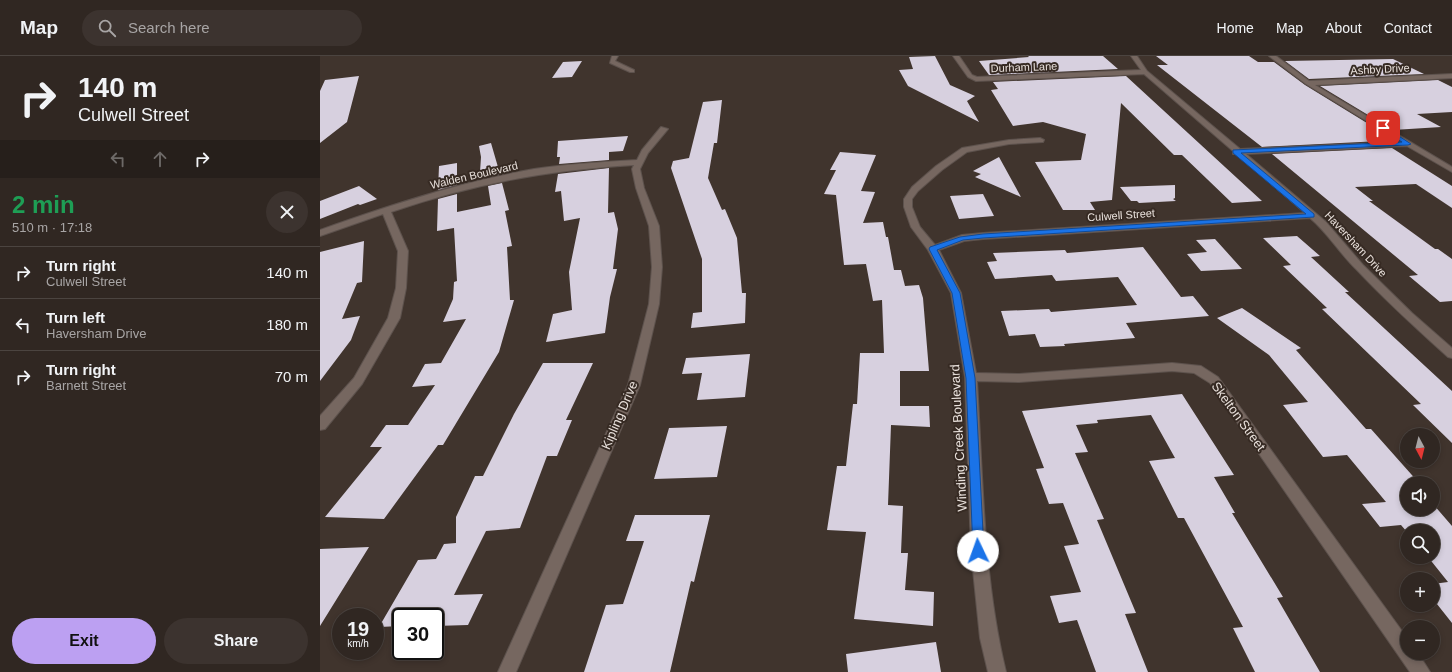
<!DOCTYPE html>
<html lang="en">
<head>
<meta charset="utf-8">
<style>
  body { margin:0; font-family:Helvetica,sans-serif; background:#3c332f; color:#f1f3f6; height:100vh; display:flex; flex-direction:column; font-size:15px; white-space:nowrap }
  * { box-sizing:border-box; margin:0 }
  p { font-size:13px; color:#a8a5a5 }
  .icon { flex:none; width:22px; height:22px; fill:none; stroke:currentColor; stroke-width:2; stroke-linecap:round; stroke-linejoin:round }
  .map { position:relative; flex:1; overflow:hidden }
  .sheet { display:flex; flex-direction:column; background:#302722; width:320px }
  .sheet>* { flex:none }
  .top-card { background:#302722; color:#f1f3f6; overflow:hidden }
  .needle { width:26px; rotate:173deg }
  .tools { position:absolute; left:1080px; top:372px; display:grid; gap:8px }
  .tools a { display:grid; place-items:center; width:40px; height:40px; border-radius:50%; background:#302722; box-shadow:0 2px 6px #0003,0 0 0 1px #4b4440; font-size:20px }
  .speed { position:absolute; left:12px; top:552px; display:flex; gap:8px; font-size:20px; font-weight:700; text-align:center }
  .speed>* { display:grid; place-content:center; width:52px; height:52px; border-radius:50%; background:#302722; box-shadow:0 2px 6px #0003,0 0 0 1px #4b4440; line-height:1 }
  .speed small { font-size:10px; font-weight:400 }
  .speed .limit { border:2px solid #111; border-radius:6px; background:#fff; color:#111 }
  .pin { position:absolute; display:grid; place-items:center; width:34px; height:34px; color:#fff; margin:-17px; border-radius:8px; box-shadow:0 2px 6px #0006 }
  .me { position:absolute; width:44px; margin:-22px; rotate:357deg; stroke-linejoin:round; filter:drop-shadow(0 0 3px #0008) }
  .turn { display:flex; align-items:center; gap:14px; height:84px; padding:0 12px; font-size:18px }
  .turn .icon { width:52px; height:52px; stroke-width:2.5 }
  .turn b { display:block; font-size:28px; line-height:34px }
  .lanes { display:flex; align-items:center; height:38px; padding:0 12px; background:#0003; justify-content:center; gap:20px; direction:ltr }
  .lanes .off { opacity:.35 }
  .round { display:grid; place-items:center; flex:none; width:42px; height:42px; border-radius:21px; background:#3c332f }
  .overview { display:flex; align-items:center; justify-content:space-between; height:68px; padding:0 12px }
  h1 { font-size:24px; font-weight:800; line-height:30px; color:#1e9e55 }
  .cta { display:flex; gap:8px; margin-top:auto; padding:8px 12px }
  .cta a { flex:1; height:46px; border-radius:24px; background:#bca0f2; color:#111; font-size:16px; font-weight:800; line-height:46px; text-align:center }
  .cta a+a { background:#3c332f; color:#f1f3f6 }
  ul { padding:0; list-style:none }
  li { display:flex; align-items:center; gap:12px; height:52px; padding:0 12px; border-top:1px solid #4b4440 }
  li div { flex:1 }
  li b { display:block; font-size:15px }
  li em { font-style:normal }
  header { display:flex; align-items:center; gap:24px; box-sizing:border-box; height:56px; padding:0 20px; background:#302722; border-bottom:1px solid #4b4440 }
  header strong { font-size:19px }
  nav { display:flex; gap:22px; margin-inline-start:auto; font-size:14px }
  .search { width:280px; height:36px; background:#3c332f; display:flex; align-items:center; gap:10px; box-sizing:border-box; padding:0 14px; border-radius:22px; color:#a8a5a5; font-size:15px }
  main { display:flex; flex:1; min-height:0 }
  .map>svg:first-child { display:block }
  .building { fill:#d7d0df }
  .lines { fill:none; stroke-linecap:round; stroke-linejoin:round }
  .street-casing { stroke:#5d524d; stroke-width:2 }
  .street { fill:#766760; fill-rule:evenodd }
  .route { fill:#1a73e8; stroke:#114b97 }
  .labels { text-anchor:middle; stroke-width:4; stroke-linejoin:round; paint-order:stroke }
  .far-street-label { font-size:11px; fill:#e9e1dc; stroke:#362a23 }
  .street-label { font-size:13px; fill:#e9e1dc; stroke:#362a23 }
</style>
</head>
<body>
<header>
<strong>Map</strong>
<div class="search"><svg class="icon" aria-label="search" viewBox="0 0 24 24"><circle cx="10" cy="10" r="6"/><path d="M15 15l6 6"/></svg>Search here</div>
<nav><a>Home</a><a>Map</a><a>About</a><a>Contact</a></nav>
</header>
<main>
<section class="sheet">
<div class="top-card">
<div class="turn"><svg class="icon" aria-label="right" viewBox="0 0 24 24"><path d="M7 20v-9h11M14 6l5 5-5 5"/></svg><div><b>140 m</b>Culwell Street</div></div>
<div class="lanes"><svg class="icon off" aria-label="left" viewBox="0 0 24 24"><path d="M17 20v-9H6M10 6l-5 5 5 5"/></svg><svg class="icon off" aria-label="ahead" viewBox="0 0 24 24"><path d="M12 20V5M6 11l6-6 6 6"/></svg><svg class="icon" aria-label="right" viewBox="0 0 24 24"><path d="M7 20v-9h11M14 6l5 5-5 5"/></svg></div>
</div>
<div class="overview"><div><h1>2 min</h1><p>510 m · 17:18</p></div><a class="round"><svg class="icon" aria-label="close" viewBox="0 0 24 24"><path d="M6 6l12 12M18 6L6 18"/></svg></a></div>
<ul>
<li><svg class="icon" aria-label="right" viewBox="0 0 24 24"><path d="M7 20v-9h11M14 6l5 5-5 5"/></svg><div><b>Turn right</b><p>Culwell Street</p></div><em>140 m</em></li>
<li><svg class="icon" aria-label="left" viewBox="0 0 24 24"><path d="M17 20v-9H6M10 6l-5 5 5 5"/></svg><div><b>Turn left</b><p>Haversham Drive</p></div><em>180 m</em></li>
<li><svg class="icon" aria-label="right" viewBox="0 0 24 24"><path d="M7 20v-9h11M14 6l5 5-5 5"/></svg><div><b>Turn right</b><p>Barnett Street</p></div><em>70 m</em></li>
</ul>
<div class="cta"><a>Exit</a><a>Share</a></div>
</section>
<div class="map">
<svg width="1132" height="616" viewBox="0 0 1132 616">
  <rect width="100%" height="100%" fill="#40342d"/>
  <path class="building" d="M615,0L630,29L655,40L647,45L659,66L588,30L579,14L593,13L589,1Z
    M708,0H783L798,13L669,19L659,5L709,1Z
    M836,0H929L938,6H954L985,29L1060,75L1046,76L1061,85L942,91L837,9H848Z
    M1073,3L1104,18L989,23L965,5Z
    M262,5L252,21L232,22L243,6Z
    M39,20L27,66L0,87V35L5,24Z
    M806,20L831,43L942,145L912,147L862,99H854L801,47L792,144L770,146L775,154H743L715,106L761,104L766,78L723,66L693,70L671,34L678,33L673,26Z
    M1118,24L1132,31V56L1097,58L1121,71L1073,74L1000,30Z
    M402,44L397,87H394L388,122L402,154L405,153L417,182L422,237H426L425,267L371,272L373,257L382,256V203L351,112L353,105L369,102L383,46Z
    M308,80L303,95L289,96V104L239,108L240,101H237L238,85Z
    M171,87L180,118L166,122L164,115L160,116L161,101L159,90Z
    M1072,92L1132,130V152L1096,128L1035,131L1053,145H1049L1115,193H1118L1132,203V245L1120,246L1089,220L1098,219L952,98Z
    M520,96L556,99L541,135L555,136L543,167L563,166L566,181H568L574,214H581L585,230L599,229L603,242L609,315H580V350H609L610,371L571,369L568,449L583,450L581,497H588L585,534L614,536L613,570L534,563L546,476L507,474L517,410H526L533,348H537L540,297H564L562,244L553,245L546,208L524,209L516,139L504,138L516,114H510Z
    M679,101L701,141L655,121L661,118L653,115Z
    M137,107V129L118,134L119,110Z
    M289,112L288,157L294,156L298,173L293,213H297L290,241L285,277L226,286L233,258L252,254L249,216L260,162L244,165L241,135L235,136L238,118Z
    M182,127L189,154L185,155L192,190L187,191L190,244H194L179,296L123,389H118L64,463L5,461L62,391H50L66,369H88L115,329L92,331L105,308L121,307L146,263L123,266L133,243L134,226L137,225L134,172L117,175L118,143L137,138V156L171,149L168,130Z
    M855,129V142L853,143L856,145L819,147L817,145H811L800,131Z
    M39,130L57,143L40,149L38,148L0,163V145Z
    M663,138L674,160L639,163L630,140Z
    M977,180L1000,200L991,201L1029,236H1025L1132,335V387L1093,349L1101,348L1002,253L1007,252L963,210L971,209L943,182Z
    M895,183L922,213L881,215L867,198L887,196L876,184Z
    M44,185L42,226L37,227L22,263L40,260L31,284L0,325V196Z
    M823,191L861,241L873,240L889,260L806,267L815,282L744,288L745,290L720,291L715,278L689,280L681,255L729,253L731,256L817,249L798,221L736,225L732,219L675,223L667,206L677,205L673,197L745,194L747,197Z
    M922,252L981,292L976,294L1046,373H1051L1099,427H1087V453H1113V448L1132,470V567L1113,543V528L1128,526L1108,501H1113V475L1087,476L1081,469L1060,471L1042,448L1066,446L1027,399L1003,401L963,349L988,346L949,299L897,262Z
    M430,298L425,341L377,344L382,317L362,318L366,302Z
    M223,307H273L246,364H252L237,400H227L200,472L166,475L134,539L163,538L148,569L115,570V561H81V570L59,571L98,504L116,503L124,488L136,487V461L155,420H163L194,358Z
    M862,338L914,419L894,421L915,457H912L963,541L957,542L1000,616H935L913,572L923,571L864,462H858L829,405L855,402L831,359L777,364L778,367L756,369L768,396L755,397L784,463L777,464L816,557L805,558L828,616H776L757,564L739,567L730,540L761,536L744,490L759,488L743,447L729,448L716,413L724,412L702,355Z
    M407,370L397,421L334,423L349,372Z
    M315,459H390L374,526L371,525L350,616H264L286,549L303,548L324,485H306Z
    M49,491L0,570V493Z
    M616,586L621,616H528L526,598Z"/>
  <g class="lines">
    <defs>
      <path id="street" d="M292,0H298L295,5L314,14V16H310L290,7Z
        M633,0H639L652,19L657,21L821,14L811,0H817L827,15L920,93L1081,86L986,28L949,0H956L989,25L1132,18V22L995,29L1132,111V116L1087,90L926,98L1006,166L1043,209L1092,257L1132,292V302L1128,301C1097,273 1066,245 1037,214C1020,198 1008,177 990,162L663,183L644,185L619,194L641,237L656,317L699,318L852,307L881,310L898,321L1087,582V597H1098L1110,616H1090L890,327L874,317L852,315L699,326L657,325C663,422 663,521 686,616H668L660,582L651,495L645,321L631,237L608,194L591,171L584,151V143L592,131L616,110L642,92L689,84L720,82L724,84L723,86L689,88L647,96L622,114L598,135L592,143V151L600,171L615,189L642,179L663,177L985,157L917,98H913V95L824,18L656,25L648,21Z
        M341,71L348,73L328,97L320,113L324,132L339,170L342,211L339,248L320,329L196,616H178L308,329L329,248L332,211L329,170L316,132L312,113L314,109C227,114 154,128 71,156L88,195L86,232L80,262L42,328L5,373L0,374V360L34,322L68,262L76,232L78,195L63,158L0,180V174C70,149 141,126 214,113C248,108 282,106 317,104L322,94Z"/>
    </defs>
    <use href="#street" class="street-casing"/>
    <use href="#street" class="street"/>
  </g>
  <path class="route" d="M1061,71H1065L1091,88L1088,89L921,97L994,158V161L663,182L643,184L617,194L640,237L655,322L664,495L663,499L658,500L654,499L653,495L646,322L632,237L609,193L610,191L640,181L663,178L986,158L913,97V94L1082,86L1061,74Z"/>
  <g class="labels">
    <g class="far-street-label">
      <text transform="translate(704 11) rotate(-2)" y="4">Durham Lane</text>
      <text transform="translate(1060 13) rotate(-3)" y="4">Ashby Drive</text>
      <text transform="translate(154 119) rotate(-13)" y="4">Walden Boulevard</text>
      <text transform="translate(801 159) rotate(-4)" y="4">Culwell Street</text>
      <text transform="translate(1036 188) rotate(47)" y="4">Haversham Drive</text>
    </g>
    <g class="street-label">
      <text transform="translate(299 359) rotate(-67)" y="5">Kipling Drive</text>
      <text transform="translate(919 360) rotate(54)" y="5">Skelton Street</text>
      <text transform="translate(638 382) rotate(-93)" y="5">Winding Creek Boulevard</text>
    </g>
  </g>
</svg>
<div class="tools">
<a><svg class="needle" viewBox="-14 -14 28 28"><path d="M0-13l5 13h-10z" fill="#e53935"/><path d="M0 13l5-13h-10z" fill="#a8a5a5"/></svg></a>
<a><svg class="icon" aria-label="sound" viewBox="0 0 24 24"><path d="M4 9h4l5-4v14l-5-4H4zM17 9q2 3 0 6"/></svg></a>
<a><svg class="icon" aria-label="search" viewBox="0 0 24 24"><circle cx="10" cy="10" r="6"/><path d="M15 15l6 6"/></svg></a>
<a>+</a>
<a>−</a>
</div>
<div class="speed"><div>19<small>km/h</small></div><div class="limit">30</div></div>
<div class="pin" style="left:1063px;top:72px;background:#d93025"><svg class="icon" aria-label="arrive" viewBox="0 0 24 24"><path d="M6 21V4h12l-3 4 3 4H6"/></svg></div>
<svg class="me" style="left:658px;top:495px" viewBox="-20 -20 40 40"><circle r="19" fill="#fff"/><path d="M0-13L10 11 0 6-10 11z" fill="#1a73e8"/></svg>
</div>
</main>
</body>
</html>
